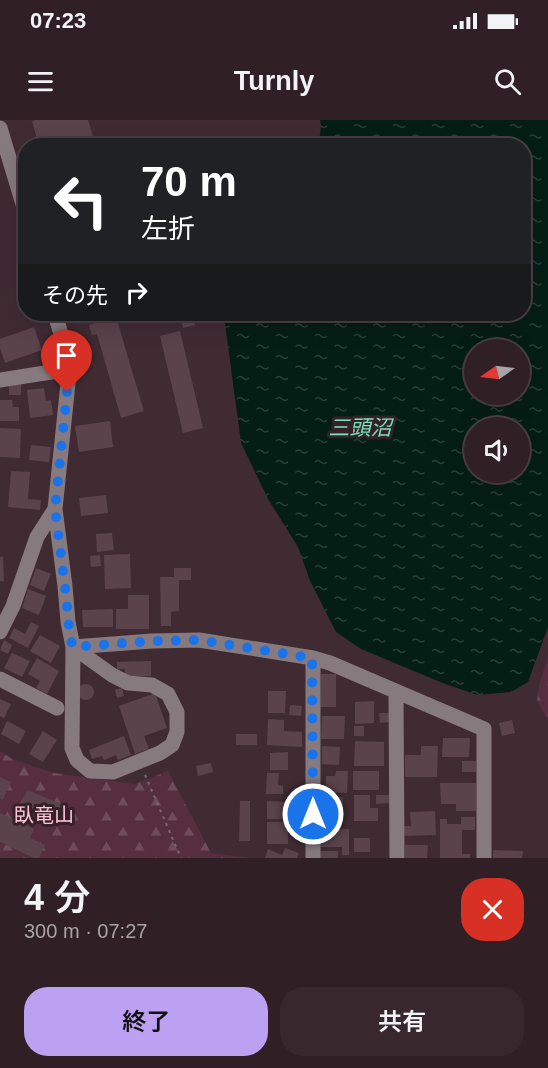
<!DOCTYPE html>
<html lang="ja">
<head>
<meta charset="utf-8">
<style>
  body { margin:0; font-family:Arial,"Noto Sans JP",sans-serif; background:#38282e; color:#f1f3f6; height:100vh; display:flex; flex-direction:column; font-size:22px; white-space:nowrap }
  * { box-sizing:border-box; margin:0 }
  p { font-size:20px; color:#a8a3a7 }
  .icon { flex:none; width:33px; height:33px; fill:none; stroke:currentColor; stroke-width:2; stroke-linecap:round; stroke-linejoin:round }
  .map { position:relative; height:738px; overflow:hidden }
  .details { display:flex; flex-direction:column; background:#302026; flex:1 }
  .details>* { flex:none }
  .hud { position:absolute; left:18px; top:18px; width:513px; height:183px; border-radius:24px; box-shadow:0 6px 24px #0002,0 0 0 2px #4b3e43; background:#202124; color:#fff; overflow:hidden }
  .needle { width:39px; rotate:256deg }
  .controls { position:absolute; left:464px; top:219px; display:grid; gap:12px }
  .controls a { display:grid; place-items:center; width:66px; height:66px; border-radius:50%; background:#302026; box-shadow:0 6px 24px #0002,0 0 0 2px #4b3e43; font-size:30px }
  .pin { position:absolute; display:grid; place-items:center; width:51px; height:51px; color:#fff; margin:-62px -26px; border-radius:50% 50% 50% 0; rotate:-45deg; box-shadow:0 0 6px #0007 }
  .pin .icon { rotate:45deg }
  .me { position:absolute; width:66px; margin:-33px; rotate:0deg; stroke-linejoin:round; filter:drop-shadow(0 0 4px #0008) }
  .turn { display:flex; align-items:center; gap:21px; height:126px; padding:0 24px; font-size:27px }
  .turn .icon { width:78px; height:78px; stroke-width:2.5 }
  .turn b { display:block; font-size:42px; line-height:51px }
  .then { display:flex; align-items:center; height:57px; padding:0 24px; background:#0003; gap:12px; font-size:22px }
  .round { display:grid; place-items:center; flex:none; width:63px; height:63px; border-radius:24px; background:#38282e }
  .summary { display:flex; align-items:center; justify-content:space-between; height:102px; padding:0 24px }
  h1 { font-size:36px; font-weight:600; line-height:45px }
  .button { display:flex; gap:12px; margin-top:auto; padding:12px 24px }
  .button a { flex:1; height:69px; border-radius:24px; background:#bca0f2; color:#111; font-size:24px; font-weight:600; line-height:69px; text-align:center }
  .button a+a { background:#38282e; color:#f1f3f6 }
  .status { display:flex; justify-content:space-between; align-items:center; height:42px; padding:0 30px; background:#302026; direction:ltr }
  .status svg { height:16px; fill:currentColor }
  header { display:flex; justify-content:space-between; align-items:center; height:78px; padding:0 24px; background:#302026; font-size:27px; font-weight:600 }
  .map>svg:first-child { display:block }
  .forest { fill:url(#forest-firs) }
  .water { fill:url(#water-ripples); fill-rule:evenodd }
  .building { fill:#5a434b }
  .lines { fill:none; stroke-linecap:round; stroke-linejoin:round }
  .path { stroke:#7a676e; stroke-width:2; stroke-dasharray:3 4.5; stroke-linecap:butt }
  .minor { stroke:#867a7e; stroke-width:15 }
  .route { stroke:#1a73e8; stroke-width:10; stroke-dasharray:0 18 }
  .labels { text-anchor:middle; stroke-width:6; stroke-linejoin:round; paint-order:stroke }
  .park-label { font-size:20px; fill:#fec5d9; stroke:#362129 }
  .water-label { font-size:21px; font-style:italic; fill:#75e3bc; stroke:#362129 }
</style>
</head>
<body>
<div class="status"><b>07:23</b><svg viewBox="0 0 49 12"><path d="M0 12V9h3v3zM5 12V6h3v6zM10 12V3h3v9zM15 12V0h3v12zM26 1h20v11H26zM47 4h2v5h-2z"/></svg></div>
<header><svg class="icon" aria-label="menu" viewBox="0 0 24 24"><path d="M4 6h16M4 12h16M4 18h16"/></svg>Turnly<svg class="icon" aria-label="search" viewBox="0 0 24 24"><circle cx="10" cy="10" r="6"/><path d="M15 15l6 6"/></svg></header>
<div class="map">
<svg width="548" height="738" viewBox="0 0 548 738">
  <defs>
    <pattern id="forest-firs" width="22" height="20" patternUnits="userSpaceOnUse" patternTransform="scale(1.5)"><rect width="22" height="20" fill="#562e3e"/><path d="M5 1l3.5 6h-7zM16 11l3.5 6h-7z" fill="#6e4c5a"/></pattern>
    <pattern id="water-ripples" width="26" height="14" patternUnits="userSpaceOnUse" patternTransform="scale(1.5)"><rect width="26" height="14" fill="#051e15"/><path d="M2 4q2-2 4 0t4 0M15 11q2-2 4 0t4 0" fill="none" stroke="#2a3e37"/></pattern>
  </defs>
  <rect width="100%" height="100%" fill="#402b33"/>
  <path class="forest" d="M548,537V597H546L537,581L539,565Z
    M0,631L12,639L54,653L135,664L168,651L211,733L250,738H0Z"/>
  <path class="water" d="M320,0H548V507L528,562L511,572L478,575L445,564L361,529L336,512L310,461L298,427L268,379L241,323L225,204V194H524V26L307,25L319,21L321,6ZM474,230H519V274H474ZM474,308H519V352H474Z"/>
  <path class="building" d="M35,0H88L96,26H39L32,1Z
    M179,194H192L195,205L183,208Z
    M116,197L144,291L121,298L97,214L92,215L89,205Z
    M34,207L42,230L5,243L0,228V219Z
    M180,211L203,308L183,313L160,216Z
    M21,264V275H9V265Z
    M44,268L46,281L51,280L53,295L30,298L27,270Z
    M0,280H12L13,287H19V301H0Z
    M110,301L113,327L79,332L75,306Z
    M0,308L21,309L20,338L0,337Z
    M31,325L51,327L49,342L29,340Z
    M11,351L30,352L28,379L41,380L40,390L8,387Z
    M106,375L108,393L81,396L79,378Z
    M112,413L114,430L97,432L96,414Z
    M130,434L131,468L105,469L104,435Z
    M100,435L101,446L91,447L90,436Z
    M0,437H3L4,461H0Z
    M36,448L51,454L44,471L30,465Z
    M174,448H191V460H179V491L171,492V506H161L160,457H174Z
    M28,469L46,476L39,495L22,488Z
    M128,475H149V509H116V489H128Z
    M113,489V507H83L82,490Z
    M31,502L39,506L28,528L9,518L14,508L25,514Z
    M40,515L60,526L51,543L30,531Z
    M4,520L12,525L8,534L0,530Z
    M12,533L30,541L22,557L4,548Z
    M37,538L59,551L47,574L36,568L40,561L28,554Z
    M151,541V556H125V549H117V542Z
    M321,554H336V587H320Z
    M78 572a8 8 0 1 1 16 0a8 8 0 1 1-16 0Z
    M122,568L124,576L117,578L115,570Z
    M268,571H286L285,593H268Z
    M155,573L167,608L144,616L149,629L135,634L119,586Z
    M0,579L11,584L4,598L0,596Z
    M374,581V603L355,604V582Z
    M290,585L302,586L301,596L289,595Z
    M379,593H389V602L380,603Z
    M322,596H345L344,619H321Z
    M268,599L284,600V611L302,612V627L267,625Z
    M512,600L515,613L502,616L499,603Z
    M7,601L26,611L19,624L1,614Z
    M354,606H364V616H354Z
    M43,611L57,620L43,642L29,634Z
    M236,614H257V625H236Z
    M124,616L131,635L118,640L116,635L104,640L102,636L92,639L89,630Z
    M443,618H470L469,637H442Z
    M355,621L384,622V646H354Z
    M322,626L340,627L339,645L322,644Z
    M421,626H438L437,657H405V635H421Z
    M288,632V650H270V633Z
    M462,641H476V652H462Z
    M211,643L213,652L198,656L196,646Z
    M336,651H348L347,673L320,672V666H326V656H335Z
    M353,651H379V670H353Z
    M267,653H279L278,665L283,666V674H266Z
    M0,657L11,662L3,680L0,678Z
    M440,663H476V691H456V684H441Z
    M27,670L69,687L63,701L33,689L31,694L19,689Z
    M354,675H370V688H378V701H354Z
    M376,675H389V683L376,684Z
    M324,677H343V700H324Z
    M240,681H250V721H239Z
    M267,681L288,682V688H292V699H267Z
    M435,691L436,715L403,716V706H411L410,692Z
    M0,693L34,709L30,718L45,725L39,738H34L0,722Z
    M461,697H475V710H462V734H470V738H440V699H447V704H461Z
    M267,702H288V724H267Z
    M320,709H349V735H342V727H319Z
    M354,718H370V732H354Z
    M405,725H428L427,738H405Z
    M285,728L299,733L297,738H265L268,729L282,735Z
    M493,730L523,731L522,738H493Z
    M318,731H338V738H318Z"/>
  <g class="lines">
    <path class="path" d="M145,655L181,738"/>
    <path class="minor" d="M0,8L26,94
      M55,194L70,244L55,389L65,466L68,502L73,527L152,521L199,520L313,538L330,543L484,609V738
      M0,260L70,249
      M0,512L13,486L37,417L55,389
      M73,527L112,555L128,563L152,565L168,574L177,592V612L172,625L160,633L113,652L90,651L77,640L72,628Z
      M313,538V738
      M0,559L57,588
      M396,571L397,738"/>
  </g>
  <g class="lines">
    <path class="route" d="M67,272L55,389L65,466L70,517L73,527L152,521L199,520L312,538L313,694"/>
  </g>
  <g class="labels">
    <g class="park-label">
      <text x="44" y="702">臥竜山</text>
    </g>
    <g class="water-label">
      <text x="360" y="315">三頭沼</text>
    </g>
  </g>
</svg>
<div class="controls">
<a><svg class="needle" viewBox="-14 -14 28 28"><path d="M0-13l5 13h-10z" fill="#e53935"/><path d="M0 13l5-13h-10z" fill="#a8a3a7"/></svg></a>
<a><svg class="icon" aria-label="sound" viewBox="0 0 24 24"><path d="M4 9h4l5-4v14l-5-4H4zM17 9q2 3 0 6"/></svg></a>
</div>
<div class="pin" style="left:67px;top:272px;background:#d93025"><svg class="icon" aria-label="arrive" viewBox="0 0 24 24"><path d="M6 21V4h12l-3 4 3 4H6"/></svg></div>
<svg class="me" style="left:313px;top:694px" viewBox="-20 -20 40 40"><circle r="17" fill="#1a73e8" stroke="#fff" stroke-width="3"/><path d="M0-11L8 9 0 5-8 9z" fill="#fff"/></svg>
<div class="hud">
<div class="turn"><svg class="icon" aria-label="left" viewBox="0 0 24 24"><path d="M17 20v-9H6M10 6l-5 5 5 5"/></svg><div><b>70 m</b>左折</div></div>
<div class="then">その先<svg class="icon" aria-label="right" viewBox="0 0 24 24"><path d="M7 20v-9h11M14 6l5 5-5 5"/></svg></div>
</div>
</div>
<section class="details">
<div class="summary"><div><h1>4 分</h1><p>300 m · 07:27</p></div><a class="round" style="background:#d93025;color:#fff"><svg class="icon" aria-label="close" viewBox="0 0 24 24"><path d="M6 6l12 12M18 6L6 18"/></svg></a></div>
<div class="button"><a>終了</a><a>共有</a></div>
</section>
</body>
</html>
